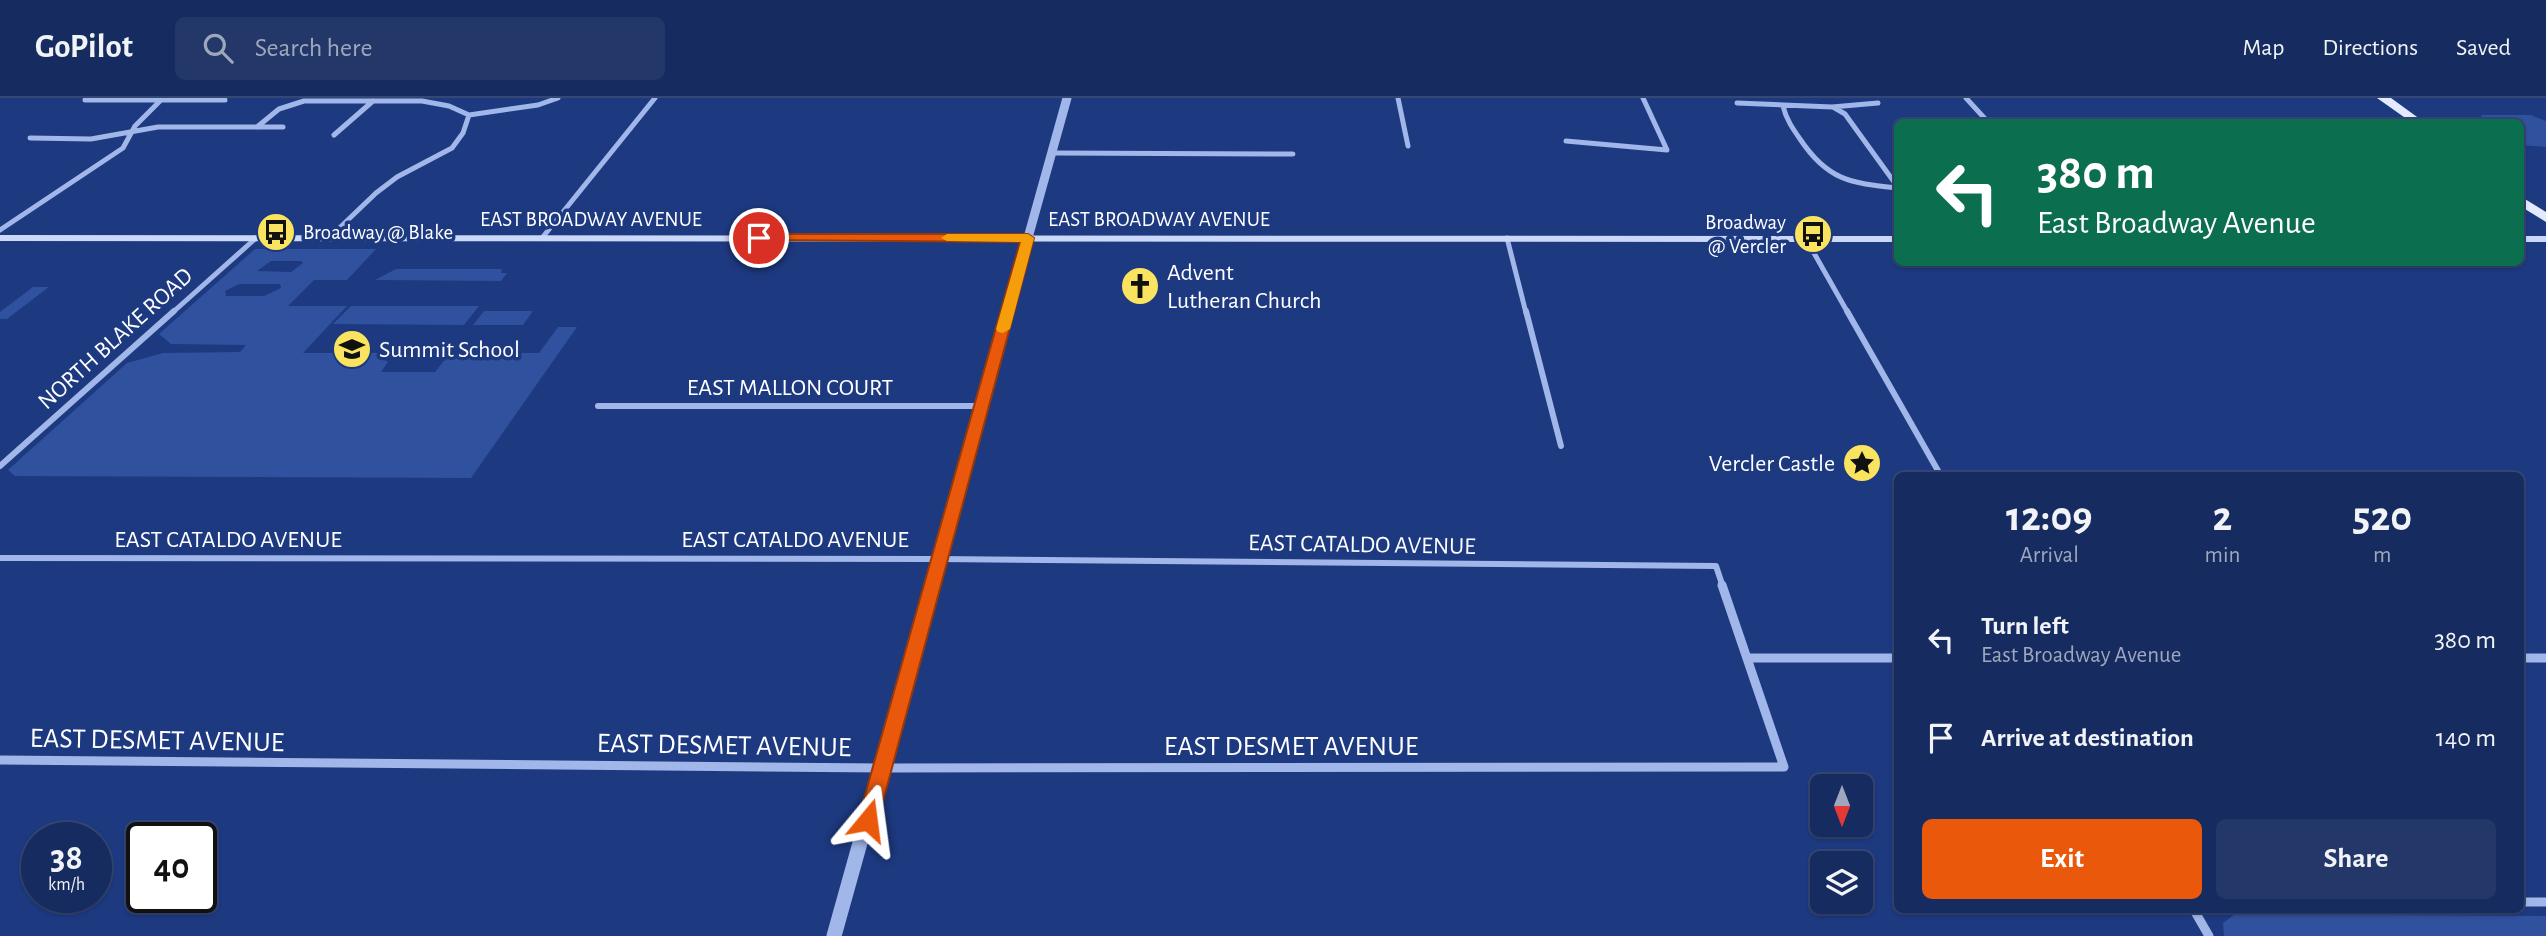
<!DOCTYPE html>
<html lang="en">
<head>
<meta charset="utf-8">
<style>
  body { margin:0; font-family:"Alegreya Sans",sans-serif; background:#233769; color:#f1f3f6; height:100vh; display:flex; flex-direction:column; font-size:26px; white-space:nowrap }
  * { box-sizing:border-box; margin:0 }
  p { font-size:23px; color:#9ea7bd }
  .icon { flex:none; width:38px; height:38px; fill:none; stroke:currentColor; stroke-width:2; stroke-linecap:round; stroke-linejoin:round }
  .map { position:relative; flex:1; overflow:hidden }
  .side { position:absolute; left:1894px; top:374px; width:630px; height:441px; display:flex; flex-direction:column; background:#162b60; border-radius:10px; box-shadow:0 2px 5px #0004,0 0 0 2px #354775 }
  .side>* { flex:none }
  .top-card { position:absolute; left:1894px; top:21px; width:630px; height:147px; border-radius:10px; box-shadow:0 2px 5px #0004,0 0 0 2px #354775; background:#0b6e4f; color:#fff; overflow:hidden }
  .needle { width:46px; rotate:180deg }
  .controls { position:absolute; left:1810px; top:676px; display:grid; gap:14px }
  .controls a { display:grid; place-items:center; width:63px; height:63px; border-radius:10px; background:#162b60; box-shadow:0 2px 5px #0004,0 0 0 2px #354775; font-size:35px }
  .speed { position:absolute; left:21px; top:724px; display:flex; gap:14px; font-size:35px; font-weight:700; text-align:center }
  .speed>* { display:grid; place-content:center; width:91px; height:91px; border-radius:50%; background:#162b60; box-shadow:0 2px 5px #0004,0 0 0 2px #354775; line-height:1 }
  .speed small { font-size:18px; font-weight:400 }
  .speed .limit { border:4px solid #111; border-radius:10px; background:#fff; color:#111 }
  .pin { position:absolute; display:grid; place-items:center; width:60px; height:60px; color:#fff; margin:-30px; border:4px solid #fff; border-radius:50%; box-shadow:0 2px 7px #0007 }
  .me { position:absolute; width:77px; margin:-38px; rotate:16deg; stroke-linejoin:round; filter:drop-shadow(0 0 5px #0008) }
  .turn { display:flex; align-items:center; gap:24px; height:147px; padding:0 28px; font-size:32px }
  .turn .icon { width:91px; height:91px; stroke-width:2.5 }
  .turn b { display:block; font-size:49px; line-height:60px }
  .eta { display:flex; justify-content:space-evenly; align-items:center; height:119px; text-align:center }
  .eta b { font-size:42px; font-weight:600; line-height:49px }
  .cta { display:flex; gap:14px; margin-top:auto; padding:14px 28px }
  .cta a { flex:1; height:80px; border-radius:10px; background:#ea580c; color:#fff; font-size:28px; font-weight:600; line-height:80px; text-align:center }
  .cta a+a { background:#233769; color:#f1f3f6 }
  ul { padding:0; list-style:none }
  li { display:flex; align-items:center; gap:21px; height:98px; padding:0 28px }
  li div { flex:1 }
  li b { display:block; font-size:26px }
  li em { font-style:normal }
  header { display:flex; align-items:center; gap:42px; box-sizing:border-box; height:98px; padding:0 35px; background:#162b60; border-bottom:2px solid #354775 }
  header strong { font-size:33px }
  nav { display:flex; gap:38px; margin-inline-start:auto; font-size:24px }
  .search { width:490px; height:63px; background:#233769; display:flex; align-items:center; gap:18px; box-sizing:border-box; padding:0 24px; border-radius:10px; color:#9ea7bd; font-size:26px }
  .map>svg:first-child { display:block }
  .green { fill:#30519e; fill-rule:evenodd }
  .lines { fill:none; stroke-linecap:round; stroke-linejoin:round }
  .minor-far2 { stroke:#a1b7e9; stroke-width:5 }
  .minor-far1 { stroke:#a1b7e9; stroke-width:6 }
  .minor { stroke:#a1b7e9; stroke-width:9 }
  .tertiary-far2 { stroke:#a1b7e9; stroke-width:9 }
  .tertiary-far1 { stroke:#a1b7e9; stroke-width:11 }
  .tertiary { stroke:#a1b7e9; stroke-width:15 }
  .secondary { fill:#ccd8f7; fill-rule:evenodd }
  .primary { fill:#e4eafe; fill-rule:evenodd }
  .route { fill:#ea580c; stroke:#983908; stroke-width:2 }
  .slow { fill:#f59e0b }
  .labels { text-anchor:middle; stroke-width:7; stroke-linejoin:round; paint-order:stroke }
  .far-street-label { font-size:21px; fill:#fff; stroke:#1d3980 }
  .far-poi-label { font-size:21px; fill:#fff; stroke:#1d3980; text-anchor:end }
  .poi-label { font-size:24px; fill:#fff; stroke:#1d3980; text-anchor:start }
  .street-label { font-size:24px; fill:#fff; stroke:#1d3980 }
  .near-street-label { font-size:28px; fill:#fff; stroke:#1d3980 }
</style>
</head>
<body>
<header>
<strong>GoPilot</strong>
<div class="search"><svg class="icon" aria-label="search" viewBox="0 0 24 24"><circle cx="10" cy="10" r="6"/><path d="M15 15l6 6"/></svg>Search here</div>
<nav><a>Map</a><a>Directions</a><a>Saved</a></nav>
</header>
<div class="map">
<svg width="2546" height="838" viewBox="0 0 2546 838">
  <rect width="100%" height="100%" fill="#1d3980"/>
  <path class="green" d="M2482,17H2531L2546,23V49L2520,47V24H2482L2479,22Z
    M255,151H376L347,182H314L288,208H347L303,255H388L385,262L388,264L381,274H435L450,255H539L558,229H577L471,380L15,378L8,372L127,265L163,255L240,254L246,247L171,246L159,236ZM271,163H301L303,165L291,174L257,173ZM239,186H280L281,190L264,198H226L225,193Z
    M396,171H502L501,175H507L501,183L375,182Z
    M33,189H49L7,221H0V214Z
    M351,208H479L464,227L333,226Z
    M484,213H533L523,227H473Z
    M2235,816L2546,818V838H2224L2223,825Z"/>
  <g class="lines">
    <path class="minor-far2" d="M1398,0L1408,48
      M1966,0L1988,24
      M85,2H225
      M1737,5L1832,9L1878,5
      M1783,8C1786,21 1793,31 1800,41C1828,83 1851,85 1897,90
      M1833,9L1845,16L1897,88
      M469,17L538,7L558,0
      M257,29L279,11L304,3H422L449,8L469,17L463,35L452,50L397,79L376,95L329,140
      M334,37L373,3
      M30,40L91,41L158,29H283
      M1566,43L1667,52L1643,0
      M1053,55L1293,56
      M0,132L123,50L135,28L161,2
      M542,140L655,0
      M1507,140L1526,215
      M1806,141L1848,215
      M172,215L256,140"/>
    <path class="minor-far1" d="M1526,213L1561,348
      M1847,213L1941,378
      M598,308H982
      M0,368L174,213
      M0,460L938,461L1716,468L1723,489"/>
    <path class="minor" d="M1747,560H1897
      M2520,560H2546
      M0,662L883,670L1784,669L1722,487
      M2520,804H2546
      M2194,812L2209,838"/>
    <path class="tertiary-far2" d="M1007,215L1067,0"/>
    <path class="tertiary-far1" d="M931,489L1008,213"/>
    <path class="tertiary" d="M834,838L932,487"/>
    <path class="secondary" d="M0,137L1897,138V144L0,143Z
      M2520,138H2546V144H2520Z"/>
    <path class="primary" d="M2377,0H2391L2424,24H2411Z
      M2520,98L2546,114V124L2520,108Z"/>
  </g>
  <path class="route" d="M759,136H1028L1034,140L878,722L875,728L868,730L861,728L858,722L1020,144L755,142V137Z"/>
  <path class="slow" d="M1028,136L1034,140L1010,231L1003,235L998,234L996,231L1021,144L947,143L941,140L947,136Z"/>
  <defs>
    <symbol id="bus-disc" viewBox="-11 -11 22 22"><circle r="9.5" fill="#f9e35f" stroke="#1d3980"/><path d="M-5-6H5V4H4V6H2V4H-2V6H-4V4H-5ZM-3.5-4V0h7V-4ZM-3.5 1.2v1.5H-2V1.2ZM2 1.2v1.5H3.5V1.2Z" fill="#111"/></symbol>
    <symbol id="church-disc" viewBox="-11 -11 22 22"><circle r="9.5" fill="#f9e35f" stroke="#1d3980"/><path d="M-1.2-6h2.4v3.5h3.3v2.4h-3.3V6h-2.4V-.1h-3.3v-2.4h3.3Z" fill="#111"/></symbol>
    <symbol id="school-disc" viewBox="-11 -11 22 22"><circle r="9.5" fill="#f9e35f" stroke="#1d3980"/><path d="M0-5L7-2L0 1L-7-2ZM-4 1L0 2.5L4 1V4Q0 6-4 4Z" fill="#111"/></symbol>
    <symbol id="sight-disc" viewBox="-11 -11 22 22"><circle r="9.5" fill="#f9e35f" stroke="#1d3980"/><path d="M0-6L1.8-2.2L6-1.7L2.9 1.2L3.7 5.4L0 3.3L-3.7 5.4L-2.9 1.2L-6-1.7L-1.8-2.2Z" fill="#111"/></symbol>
  </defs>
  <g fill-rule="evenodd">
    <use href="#bus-disc" x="254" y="112" width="44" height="44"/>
    <use href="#bus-disc" x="1791" y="114" width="44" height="44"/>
    <use href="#church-disc" x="1118" y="166" width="44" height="44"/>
    <use href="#school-disc" x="330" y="229" width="44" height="44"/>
    <use href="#sight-disc" x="1840" y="343" width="44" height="44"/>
  </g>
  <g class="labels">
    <g class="far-street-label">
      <text x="591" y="128">EAST BROADWAY AVENUE</text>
      <text x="1159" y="128">EAST BROADWAY AVENUE</text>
    </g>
    <g class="far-poi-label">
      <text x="1786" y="131">Broadway<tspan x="1786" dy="24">@ Vercler</tspan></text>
      <text x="303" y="141" text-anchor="start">Broadway @ Blake</text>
    </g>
    <g class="poi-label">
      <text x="1167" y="182">Advent<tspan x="1167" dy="28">Lutheran Church</tspan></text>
      <text x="379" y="259">Summit School</text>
      <text x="1835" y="373" text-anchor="end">Vercler Castle</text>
    </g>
    <g class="street-label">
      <text transform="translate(115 240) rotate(-42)" y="8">NORTH BLAKE ROAD</text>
      <text x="790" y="297">EAST MALLON COURT</text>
      <text x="228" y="449">EAST CATALDO AVENUE</text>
      <text x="795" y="449">EAST CATALDO AVENUE</text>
      <text transform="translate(1362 446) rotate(1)" y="8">EAST CATALDO AVENUE</text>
    </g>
    <g class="near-street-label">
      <text transform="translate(157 641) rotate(1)" y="10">EAST DESMET AVENUE</text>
      <text transform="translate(724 646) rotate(1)" y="10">EAST DESMET AVENUE</text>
      <text x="1291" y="657">EAST DESMET AVENUE</text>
    </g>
  </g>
</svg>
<div class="controls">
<a><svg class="needle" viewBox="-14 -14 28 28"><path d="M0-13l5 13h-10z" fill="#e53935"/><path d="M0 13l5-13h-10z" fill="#9ea7bd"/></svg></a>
<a><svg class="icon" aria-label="layers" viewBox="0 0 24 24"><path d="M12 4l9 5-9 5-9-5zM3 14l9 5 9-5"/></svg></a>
</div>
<div class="speed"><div>38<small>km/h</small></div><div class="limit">40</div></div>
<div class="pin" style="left:759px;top:140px;background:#d93025"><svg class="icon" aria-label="arrive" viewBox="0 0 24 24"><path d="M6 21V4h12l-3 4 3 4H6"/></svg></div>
<svg class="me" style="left:868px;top:722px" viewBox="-20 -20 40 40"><path d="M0-17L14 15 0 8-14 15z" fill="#ea580c" stroke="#fff" stroke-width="4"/></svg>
<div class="top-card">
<div class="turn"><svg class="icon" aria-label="left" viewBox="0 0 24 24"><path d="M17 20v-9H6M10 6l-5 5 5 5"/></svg><div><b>380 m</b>East Broadway Avenue</div></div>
</div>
<section class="side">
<div class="eta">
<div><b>12:09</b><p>Arrival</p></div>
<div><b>2</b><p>min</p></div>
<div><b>520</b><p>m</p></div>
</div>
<ul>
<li><svg class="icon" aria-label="left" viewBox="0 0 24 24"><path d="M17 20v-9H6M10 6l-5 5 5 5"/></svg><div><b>Turn left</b><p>East Broadway Avenue</p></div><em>380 m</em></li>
<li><svg class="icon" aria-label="arrive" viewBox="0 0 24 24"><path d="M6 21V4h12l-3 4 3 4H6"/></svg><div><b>Arrive at destination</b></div><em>140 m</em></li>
</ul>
<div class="cta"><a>Exit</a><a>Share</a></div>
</section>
</div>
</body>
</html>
